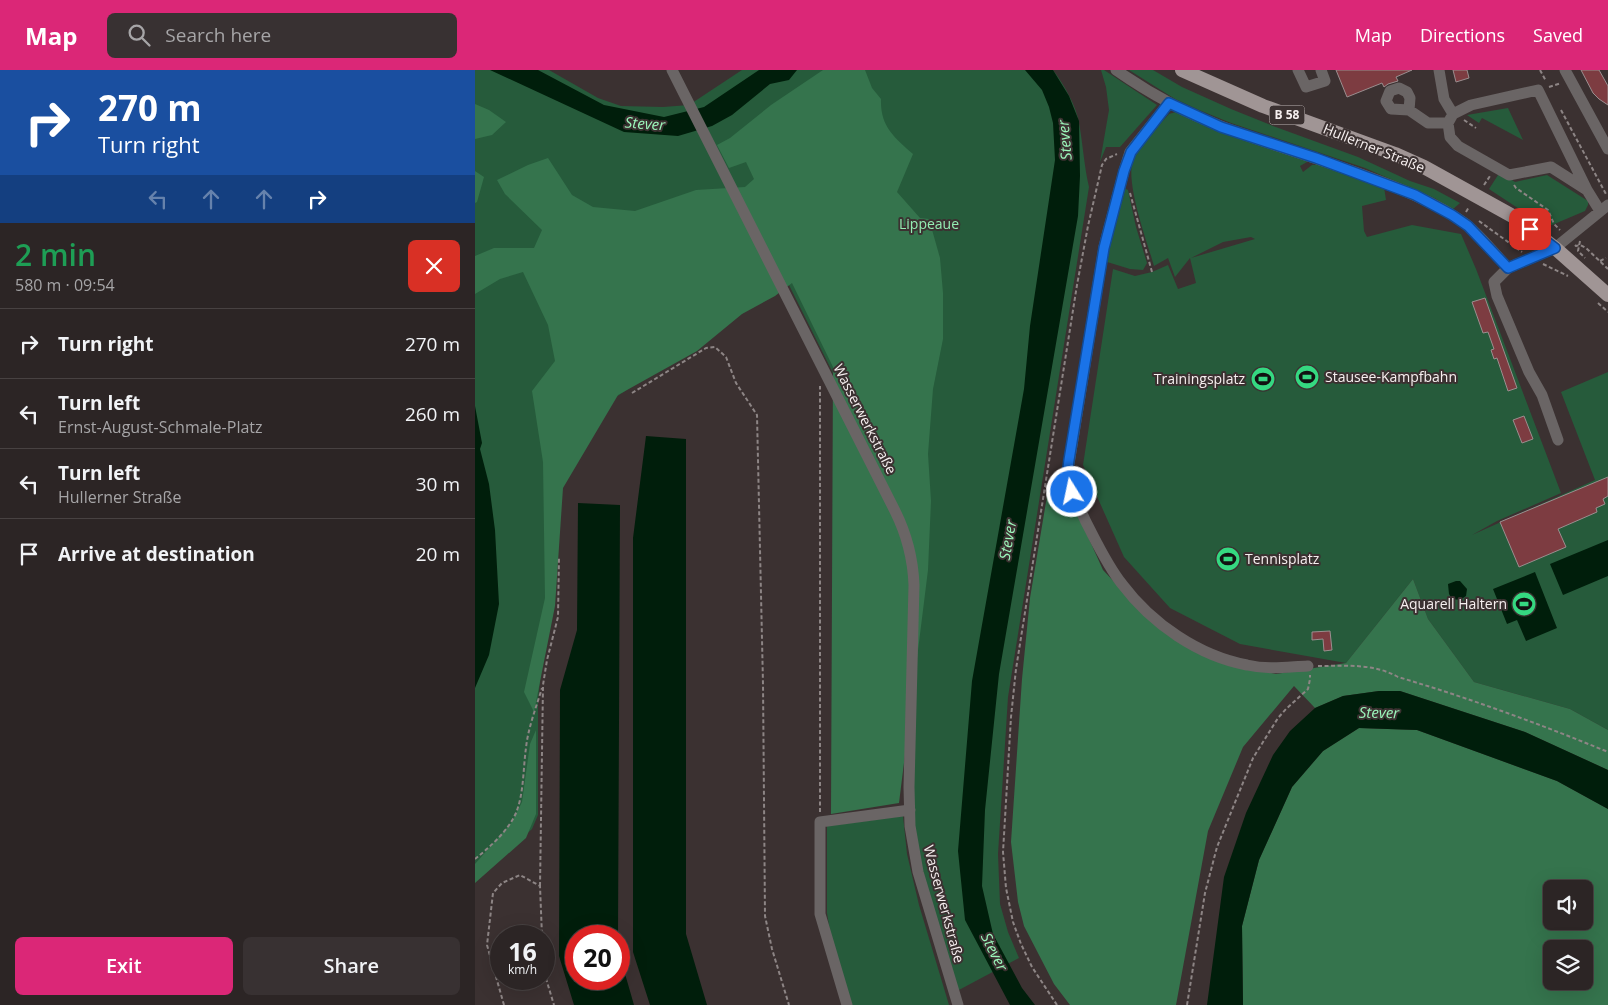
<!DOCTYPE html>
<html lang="en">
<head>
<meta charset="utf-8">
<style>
  body { margin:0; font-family:"Open Sans",sans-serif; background:#383132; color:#f1f3f6; height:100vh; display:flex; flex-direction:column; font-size:19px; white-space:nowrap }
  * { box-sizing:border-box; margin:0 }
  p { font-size:16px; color:#a6a5a7 }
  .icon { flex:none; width:28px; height:28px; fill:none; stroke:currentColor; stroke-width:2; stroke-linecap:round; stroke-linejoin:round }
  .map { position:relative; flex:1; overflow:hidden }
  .panel { display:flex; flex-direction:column; background:#2c2525; width:475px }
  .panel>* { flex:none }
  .banner { background:#1a4fa0; color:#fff; overflow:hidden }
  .tools { position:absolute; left:1068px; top:810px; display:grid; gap:10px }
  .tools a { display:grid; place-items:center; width:50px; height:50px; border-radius:8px; background:#2c2525; box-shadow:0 5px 20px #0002,0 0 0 1px #484242; font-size:25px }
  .speed { position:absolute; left:15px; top:855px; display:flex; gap:10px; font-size:25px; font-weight:700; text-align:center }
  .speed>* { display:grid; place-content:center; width:65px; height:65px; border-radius:50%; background:#2c2525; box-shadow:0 5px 20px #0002,0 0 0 1px #484242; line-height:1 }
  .speed small { font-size:12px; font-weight:400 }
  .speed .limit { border:8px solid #d22; background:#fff; color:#111 }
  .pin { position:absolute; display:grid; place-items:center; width:42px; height:42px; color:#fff; margin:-21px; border-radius:10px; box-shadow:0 2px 8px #0006 }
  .me { position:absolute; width:55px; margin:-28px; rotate:350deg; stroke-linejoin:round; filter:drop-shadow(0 0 4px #0008) }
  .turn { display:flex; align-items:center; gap:18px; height:105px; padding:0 15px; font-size:22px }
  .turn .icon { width:65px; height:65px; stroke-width:2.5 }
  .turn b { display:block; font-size:35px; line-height:42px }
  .lanes { display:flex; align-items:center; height:48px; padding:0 15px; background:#0003; justify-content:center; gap:25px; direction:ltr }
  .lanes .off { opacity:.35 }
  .round { display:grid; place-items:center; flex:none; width:52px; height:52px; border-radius:8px; background:#383132 }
  .overview { display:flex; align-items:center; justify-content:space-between; height:85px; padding:0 15px }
  h1 { font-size:30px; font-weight:600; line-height:38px; color:#1e9e55 }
  .action { display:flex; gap:10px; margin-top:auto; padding:10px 15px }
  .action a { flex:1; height:58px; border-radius:8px; background:#db2777; color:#fff; font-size:20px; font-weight:600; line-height:58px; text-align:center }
  .action a+a { background:#383132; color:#f1f3f6 }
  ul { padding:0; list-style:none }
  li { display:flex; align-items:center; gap:15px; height:70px; padding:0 15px; border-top:1px solid #484242 }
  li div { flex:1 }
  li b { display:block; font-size:19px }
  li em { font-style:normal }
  header { display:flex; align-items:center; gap:30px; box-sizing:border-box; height:70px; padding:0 25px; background:#db2777; color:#fff }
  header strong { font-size:24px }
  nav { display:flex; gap:28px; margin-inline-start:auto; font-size:18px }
  .search { width:350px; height:45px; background:#383132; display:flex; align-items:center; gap:12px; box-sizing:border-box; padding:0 18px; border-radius:8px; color:#a6a5a7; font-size:19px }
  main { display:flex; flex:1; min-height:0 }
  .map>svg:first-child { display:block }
  .green { fill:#265b3b; fill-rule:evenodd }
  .forest { fill:#35744d; fill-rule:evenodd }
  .water { fill:#001e0b }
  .building { fill:#7d3c41; stroke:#9b8e8f }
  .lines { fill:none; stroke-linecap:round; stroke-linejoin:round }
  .path { stroke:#8d8585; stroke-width:2; stroke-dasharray:4 2.5; stroke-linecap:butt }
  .minor { stroke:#6a6565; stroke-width:11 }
  .major { stroke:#a09595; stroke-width:14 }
  .route-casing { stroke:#114b97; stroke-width:12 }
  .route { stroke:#1a73e8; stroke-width:9 }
  .labels { text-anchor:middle; stroke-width:4; stroke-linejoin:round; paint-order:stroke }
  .shield { fill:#3b3131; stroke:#beb6b6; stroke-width:1 }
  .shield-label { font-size:12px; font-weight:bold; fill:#f6efef }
  .street-label { font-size:14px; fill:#f6efef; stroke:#3b3131 }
  .park-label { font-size:14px; fill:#93edb2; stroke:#3b3131 }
  .poi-label { font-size:14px; fill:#f6efef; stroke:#3b3131; text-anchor:start }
  .water-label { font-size:15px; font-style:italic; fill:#9cf7bb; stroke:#3b3131 }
</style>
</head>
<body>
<header>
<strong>Map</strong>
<div class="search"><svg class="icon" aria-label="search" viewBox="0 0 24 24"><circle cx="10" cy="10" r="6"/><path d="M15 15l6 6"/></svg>Search here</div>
<nav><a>Map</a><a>Directions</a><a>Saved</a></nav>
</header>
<main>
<section class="panel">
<div class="banner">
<div class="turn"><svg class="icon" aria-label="right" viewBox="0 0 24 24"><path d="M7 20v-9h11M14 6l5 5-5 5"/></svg><div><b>270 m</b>Turn right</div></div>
<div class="lanes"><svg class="icon off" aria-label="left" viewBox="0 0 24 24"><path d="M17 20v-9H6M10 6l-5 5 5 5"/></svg><svg class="icon off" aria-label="ahead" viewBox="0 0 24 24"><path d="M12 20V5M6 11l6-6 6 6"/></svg><svg class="icon off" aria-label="ahead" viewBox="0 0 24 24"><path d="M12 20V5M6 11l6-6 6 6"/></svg><svg class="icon" aria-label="right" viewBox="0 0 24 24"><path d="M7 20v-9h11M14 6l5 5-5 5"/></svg></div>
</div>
<div class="overview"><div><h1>2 min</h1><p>580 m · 09:54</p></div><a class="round" style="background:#d93025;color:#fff"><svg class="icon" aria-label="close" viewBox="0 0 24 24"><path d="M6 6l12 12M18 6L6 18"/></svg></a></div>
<ul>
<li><svg class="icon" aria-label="right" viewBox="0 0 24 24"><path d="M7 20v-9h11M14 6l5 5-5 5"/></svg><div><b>Turn right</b></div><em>270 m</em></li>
<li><svg class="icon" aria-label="left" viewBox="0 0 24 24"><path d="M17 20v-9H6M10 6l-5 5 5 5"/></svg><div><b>Turn left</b><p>Ernst-August-Schmale-Platz</p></div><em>260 m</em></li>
<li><svg class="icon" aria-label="left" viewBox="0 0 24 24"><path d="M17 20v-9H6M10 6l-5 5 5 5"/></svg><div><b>Turn left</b><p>Hullerner Straße</p></div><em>30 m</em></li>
<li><svg class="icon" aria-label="arrive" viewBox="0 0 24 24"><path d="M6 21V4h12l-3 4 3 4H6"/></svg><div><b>Arrive at destination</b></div><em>20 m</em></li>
</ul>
<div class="action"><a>Exit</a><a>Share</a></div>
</section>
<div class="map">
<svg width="1133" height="935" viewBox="0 0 1133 935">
  <rect width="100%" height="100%" fill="#3b3131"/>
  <path class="green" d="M0,0H74L123,28L146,36L188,37L214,35L267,0H578C589,15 601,35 604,53C608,74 609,96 614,117L533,627L523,784L525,834L533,862L544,888L482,921L446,806L439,758V465L313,213L138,329L85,415L63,630V745L57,759L0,810Z
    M626,0H629L682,35L645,77H631L625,92L634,40L631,17Z
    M654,0H678L707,17L756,39L798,56L883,87L935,111L959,119L985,133L977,140L961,129L890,98L756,53L724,40L700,29Z
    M1033,38L1048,70L1007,48L1004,53L992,45Z
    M701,42L831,89L832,92L825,96L828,102L837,95L848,94L909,117L911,130L887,136L889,161L892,167L937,155L986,164L1001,199L1086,423L1022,451L997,465L1120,410L1086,322L1133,302V660L1095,639L999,612L953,549L938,509L871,593L765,574L695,538L649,487L608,395L638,199L660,206L677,202L693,195L703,219L721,213L715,188L700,207L693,188L679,196C672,171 650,113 658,89C662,74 684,56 694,44ZM776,167L780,169L716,188L748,172Z
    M1025,102L1040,112L1072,105L1113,131V135L1110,141L1077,155L1070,156L1014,119Z
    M647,117L653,120L661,157L672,193L668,200L655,199L629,191Z
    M428,746L432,784L444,835L474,935H377L357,874L352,843V756Z"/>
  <path class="forest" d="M348,0H390L397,18L406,29C405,56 419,67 438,84L422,122L445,148L454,149L465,188L468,223V269L458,319L453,384L456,431L453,500L424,733L356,744L358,297L317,213L300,226L267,244L222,281L143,325L88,418L80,536L59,642L49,622L70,528L68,392L57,321L80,291L73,255L48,202L25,209L0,224V186L19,178H59L67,160L30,124L22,110L53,95L73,88L97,125L118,137L160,141L221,120L270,117L279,109L271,92L254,98L242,75L255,68L296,35Z
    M0,34L14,40L31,52L17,65L0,69Z
    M0,101L9,107L2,132L0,133Z
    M588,411L628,500L679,554L744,592L801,604L871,593L938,509L953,549L999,612L1095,639L1133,660V700L1050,662L925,621H904L868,626L840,638L819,616L768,677L733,761L701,935H595L579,914L549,856L543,832L536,772L547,609L555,528L574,414Z
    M884,658L942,660L1082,711L1133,739V935H768L767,856L784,790L817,717L848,681ZM1076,819H1109V851H1076ZM1076,879H1109V911H1076Z
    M61,660V744L51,768L0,813V794L37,752L47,732L55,674Z"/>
  <path class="water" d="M15,0H63L129,35L189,47L229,37L284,0H322L314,10L295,14L257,45L237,56L203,66L149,62Z
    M550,0H578L594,26L604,51L605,106L603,146L524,604L510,740L507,816L518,864L547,918L560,935H535L490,850L483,781L497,611L549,319L555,256L580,90L578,53L574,37L567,20Z
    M0,336L7,373L5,379L14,414L20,460L24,534L14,585L0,618Z
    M171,366L211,369V864L232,935H175L158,882V468Z
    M103,433L145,435L143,866H101V909H144V883L159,935H99L84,886L85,620L102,560Z
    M1133,470V506L1088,525L1075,494Z
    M1060,502L1082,558L1051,571L1042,550L1032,554L1018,519Z
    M981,511H985L992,519L991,526L985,530L977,529L974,524L973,514Z
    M904,621H925L1050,662L1133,700V739L1082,711L942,660L884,658L848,681L817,717L784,790L767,856L768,935H732L749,807L771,743L798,685L815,661L840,638L868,626Z"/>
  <path class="building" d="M861,0H937L921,7L923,11L913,14L909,17L907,13L872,27Z
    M978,0H992L994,8L981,12Z
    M1106,0H1124L1133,16V35L1124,29L1118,23Z
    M1010,228L1042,318L1033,321L1022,288L1019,289L1016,280L1019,279L1013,262L1008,263L997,232Z
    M1049,346L1058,369L1047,373L1038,350Z
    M1133,407V426L1128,429L1130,434L1121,438L1122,442L1083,459L1091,477L1044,497L1025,452Z
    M855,561L857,580L849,581L848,569L837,570V562Z"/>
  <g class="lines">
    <path class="path" d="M1065,0L1071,11
      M1074,17L1086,13
      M1086,40L1132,126
      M989,50L1001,58
      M1009,115L1015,106
      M1039,115L1041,118L1073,140L1079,154L1085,160
      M655,123L677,202
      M991,142L994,137
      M1004,151L1047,182
      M1105,171L1103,181L1110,188
      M1100,175L1101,176L1105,175L1111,178L1133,199
      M1125,191L1131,188
      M1068,194L1093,206
      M1123,233L1133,242
      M157,323L231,278L240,277L251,287L261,313L282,345L288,614L290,846L297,879L314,935
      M571,418L575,412L582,409
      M843,596C871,596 898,593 923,607C994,628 1065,654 1133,682
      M345,742V316
      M0,789C15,777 33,761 41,743C49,723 48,699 51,678C53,658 61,638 67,618
      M65,816L68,615L72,590L83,547L84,487
      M69,902L79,935
      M29,935L12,875L18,823L27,813L45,805L65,816L67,866
      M582,935L557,897L546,874L538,852L531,818L528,782L536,647L541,599L602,215L613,156L627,95L631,89L642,84
      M712,935L730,823L742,777L778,688L803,648L811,639L833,619L835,609V605"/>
    <path class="minor" d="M197,0L420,441C432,465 438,489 439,515L434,717L435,756L443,802L483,935
      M641,0C674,23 710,43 748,57C794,74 842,88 888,105C924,118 960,132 991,154C1006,166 1020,184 1033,198
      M823,0L831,17L850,11L846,0
      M964,0L969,29L978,44
      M1090,0L1133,79
      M694,33L655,82L649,101L629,177L592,406C597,422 604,437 611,452C622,473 632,495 647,514C677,554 724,586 772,595C794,600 811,597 833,596
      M934,40L916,39L911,31L915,21L924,18L932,22L935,28L934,40L953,53H973
      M1112,120L1076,97L1034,105L983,76L975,67L973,53L978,44L996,35L1063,20L1112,120L1125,141
      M1083,370L1067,325L1054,302L1022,226L1019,212L1033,198L1080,178L1133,135
      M372,935L345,844V752L435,740"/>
    <path class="major" d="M707,0L788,36L920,84L949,97L1043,149L1080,178L1133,225"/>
  </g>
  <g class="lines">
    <defs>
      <path id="route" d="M597,422L592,406L594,390L629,178L649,101L656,82L694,33L746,57L841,88L940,125L977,145L993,156L1033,198L1080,178L1055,159"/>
    </defs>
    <use href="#route" class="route-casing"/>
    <use href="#route" class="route"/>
  </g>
  <defs>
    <symbol id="stadium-disc" viewBox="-11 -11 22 22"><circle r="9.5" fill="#35d881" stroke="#3b3131"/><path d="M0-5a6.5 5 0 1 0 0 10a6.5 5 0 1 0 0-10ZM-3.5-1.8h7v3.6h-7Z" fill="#111"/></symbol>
  </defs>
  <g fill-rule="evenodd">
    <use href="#stadium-disc" x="818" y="293" width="28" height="28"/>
    <use href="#stadium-disc" x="774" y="295" width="28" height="28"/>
    <use href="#stadium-disc" x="739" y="475" width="28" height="28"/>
    <use href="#stadium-disc" x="1035" y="520" width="28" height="28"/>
  </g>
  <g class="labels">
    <rect class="shield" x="794.5" y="35.5" width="35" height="19" rx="4"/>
    <g class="shield-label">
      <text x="812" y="49">B 58</text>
    </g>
    <g class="street-label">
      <text transform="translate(899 78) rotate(22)" y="5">Hullerner Straße</text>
      <text transform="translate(390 349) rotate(63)" y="5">Wasserwerkstraße</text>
      <text transform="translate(469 834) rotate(75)" y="5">Wasserwerkstraße</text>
    </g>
    <g class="park-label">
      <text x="454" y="159">Lippeaue</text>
    </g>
    <g class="poi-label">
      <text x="850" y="312">Stausee-Kampfbahn</text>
      <text x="770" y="314" text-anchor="end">Trainingsplatz</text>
      <text x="770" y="494">Tennisplatz</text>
      <text x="1032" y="539" text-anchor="end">Aquarell Haltern</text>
    </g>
    <g class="water-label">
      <text transform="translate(170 54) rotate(4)" y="5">Stever</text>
      <text transform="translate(590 70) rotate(-95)" y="5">Stever</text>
      <text transform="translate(533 470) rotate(-80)" y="5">Stever</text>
      <text transform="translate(904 643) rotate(1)" y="5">Stever</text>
      <text transform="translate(519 882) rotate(63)" y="5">Stever</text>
    </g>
  </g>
</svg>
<div class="tools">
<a><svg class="icon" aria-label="sound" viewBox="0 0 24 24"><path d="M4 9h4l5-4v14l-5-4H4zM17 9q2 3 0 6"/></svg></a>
<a><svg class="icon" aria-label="layers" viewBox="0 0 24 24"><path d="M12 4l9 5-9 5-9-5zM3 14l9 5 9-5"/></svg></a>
</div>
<div class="speed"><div>16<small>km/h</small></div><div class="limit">20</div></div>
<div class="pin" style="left:1055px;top:159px;background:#d93025"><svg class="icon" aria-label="arrive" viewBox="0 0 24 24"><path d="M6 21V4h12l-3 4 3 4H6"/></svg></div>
<svg class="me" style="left:597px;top:422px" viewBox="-20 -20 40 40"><circle r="17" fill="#1a73e8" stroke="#fff" stroke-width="3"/><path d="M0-11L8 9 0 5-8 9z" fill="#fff"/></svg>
</div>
</main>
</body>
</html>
